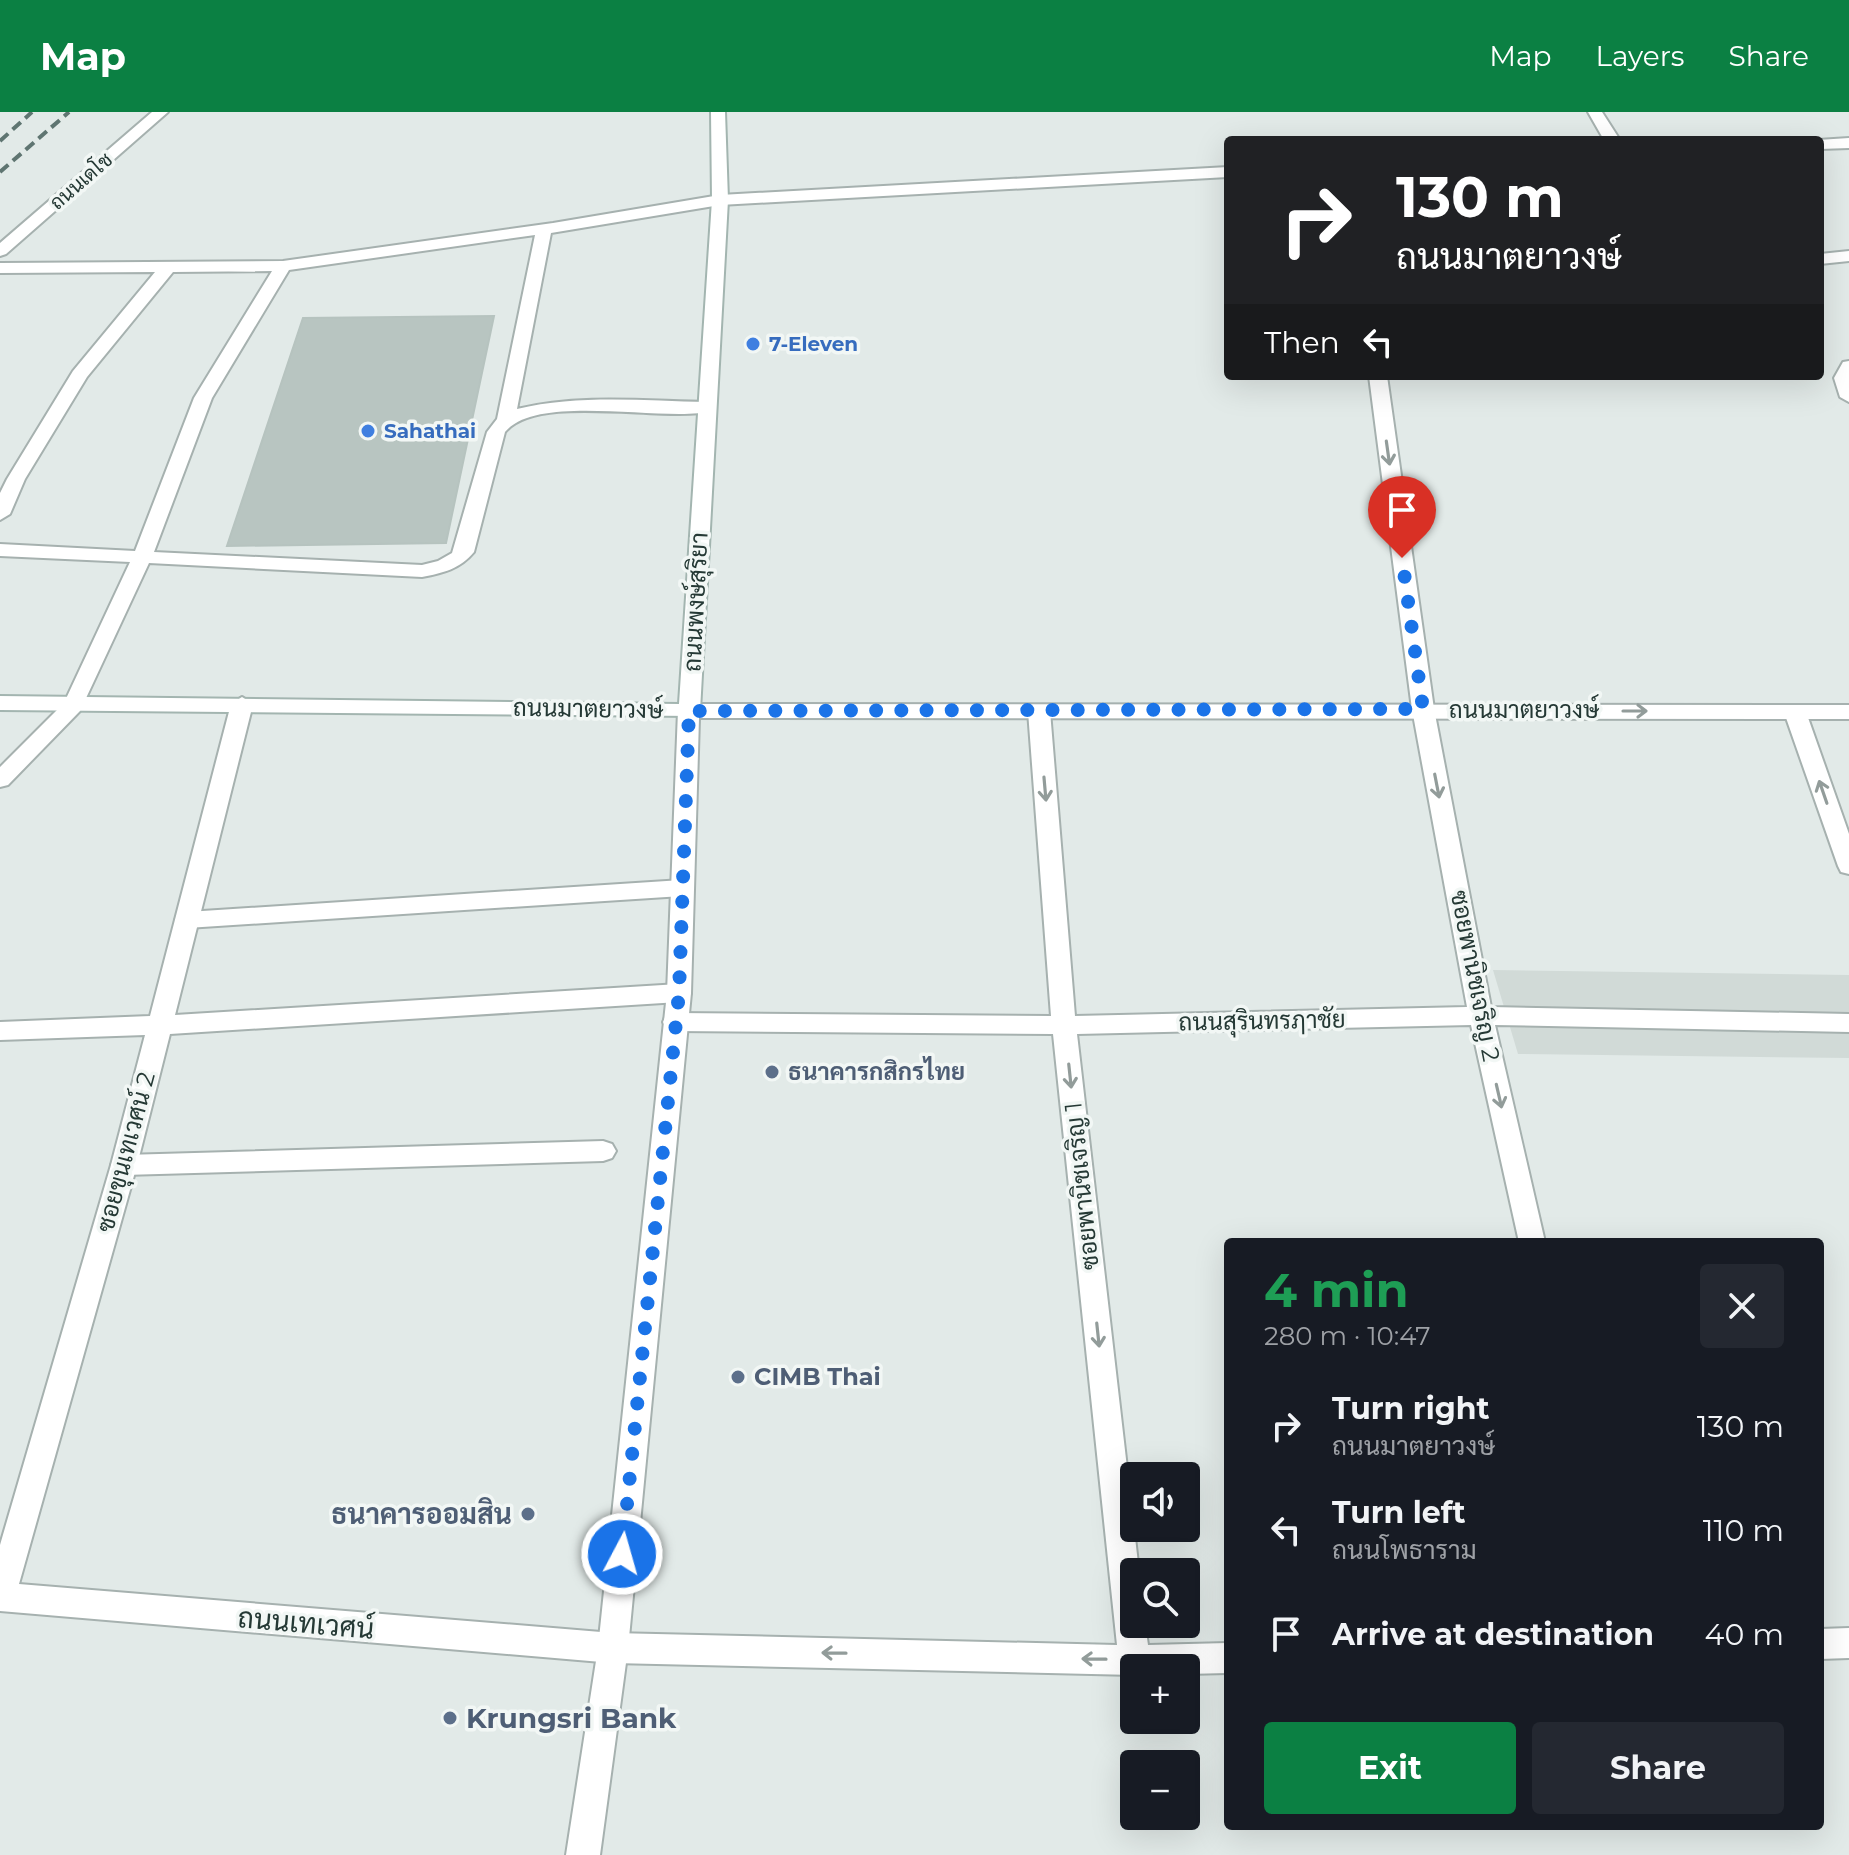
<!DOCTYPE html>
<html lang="en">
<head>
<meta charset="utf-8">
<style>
  body { margin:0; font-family:Montserrat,Sarabun,sans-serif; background:#242831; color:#f1f3f6; height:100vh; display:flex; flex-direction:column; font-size:30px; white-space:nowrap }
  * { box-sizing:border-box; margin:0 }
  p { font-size:26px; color:#9ea1a6 }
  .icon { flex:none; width:44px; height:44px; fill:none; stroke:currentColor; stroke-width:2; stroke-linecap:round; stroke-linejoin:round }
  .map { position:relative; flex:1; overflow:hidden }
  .side { position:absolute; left:1224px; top:1126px; width:600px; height:592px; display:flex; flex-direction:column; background:#171b24; border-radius:8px; box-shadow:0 8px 32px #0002 }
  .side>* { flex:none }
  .top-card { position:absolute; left:1224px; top:24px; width:600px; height:244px; border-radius:8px; box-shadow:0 8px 32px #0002; background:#202124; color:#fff; overflow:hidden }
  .tools { position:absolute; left:1120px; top:1350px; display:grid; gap:16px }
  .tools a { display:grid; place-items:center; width:80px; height:80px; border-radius:8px; background:#171b24; box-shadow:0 8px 32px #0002; font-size:40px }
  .pin { position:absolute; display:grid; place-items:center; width:68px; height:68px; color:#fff; margin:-82px -34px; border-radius:50% 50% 50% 0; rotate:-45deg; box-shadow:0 0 8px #0007 }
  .pin .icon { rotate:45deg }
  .me { position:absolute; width:88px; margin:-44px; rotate:6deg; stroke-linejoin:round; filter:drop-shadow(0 0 6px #0008) }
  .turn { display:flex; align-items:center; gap:28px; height:168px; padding:0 40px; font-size:36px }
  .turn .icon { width:104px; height:104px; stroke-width:2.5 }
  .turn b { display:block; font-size:56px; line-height:68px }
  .then { display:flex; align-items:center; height:76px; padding:0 40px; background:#0003; gap:16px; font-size:30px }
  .round { display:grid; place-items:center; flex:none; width:84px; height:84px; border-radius:8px; background:#242831 }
  .summary { display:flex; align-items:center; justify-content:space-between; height:136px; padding:0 40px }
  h1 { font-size:48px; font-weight:700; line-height:60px; color:#1e9e55 }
  .button { display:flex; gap:16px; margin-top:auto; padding:16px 40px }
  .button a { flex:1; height:92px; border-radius:8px; background:#0b8043; color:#fff; font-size:32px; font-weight:700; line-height:92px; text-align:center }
  .button a+a { background:#242831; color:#f1f3f6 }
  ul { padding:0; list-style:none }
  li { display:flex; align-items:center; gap:24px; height:104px; padding:0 40px }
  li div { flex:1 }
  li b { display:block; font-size:30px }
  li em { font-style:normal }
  header { display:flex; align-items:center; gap:48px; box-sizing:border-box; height:112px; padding:0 40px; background:#0b8043; color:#fff }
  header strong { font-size:38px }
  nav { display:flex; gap:44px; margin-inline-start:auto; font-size:28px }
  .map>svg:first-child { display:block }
  .built { fill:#d1dad7 }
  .building { fill:#b8c5c1; stroke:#b6c3bf; stroke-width:2 }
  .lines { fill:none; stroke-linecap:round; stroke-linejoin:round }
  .service-casing { stroke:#a6b1af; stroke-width:4 }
  .minor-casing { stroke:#a6b1af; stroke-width:4 }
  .tertiary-casing { stroke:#a6b1af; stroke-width:4 }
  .secondary-casing { stroke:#a3b5b0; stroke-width:4 }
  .service { fill:#fff; fill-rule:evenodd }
  .minor { fill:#fff; fill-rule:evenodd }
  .tertiary { fill:#fff; fill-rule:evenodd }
  .secondary { fill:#fff; fill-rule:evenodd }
  .rail { stroke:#5f7571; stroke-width:4; stroke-dasharray:11 6; stroke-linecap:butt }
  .oneway { stroke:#929c9a }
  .route { stroke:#1a73e8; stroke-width:14; stroke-dasharray:0 25.2 }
  .shop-dot { fill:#3f7fe0; stroke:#f2f7f5; stroke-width:3 }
  .service-dot { fill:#5c6f8a; stroke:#f2f7f5; stroke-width:3 }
  .labels { text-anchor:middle; stroke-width:7; stroke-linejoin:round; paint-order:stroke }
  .far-street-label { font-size:20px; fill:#253935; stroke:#f2f7f5 }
  .far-shop-label { font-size:20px; font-weight:bold; fill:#366cbe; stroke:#f2f7f5; text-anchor:start }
  .street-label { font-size:24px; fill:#253935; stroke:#f2f7f5 }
  .service-label { font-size:24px; font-weight:bold; fill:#4e5e75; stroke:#f2f7f5; text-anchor:start }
  .near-service-label { font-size:28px; font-weight:bold; fill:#4e5e75; stroke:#f2f7f5; text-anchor:end }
  .near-street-label { font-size:28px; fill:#253935; stroke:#f2f7f5 }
</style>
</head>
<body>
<header>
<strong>Map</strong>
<nav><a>Map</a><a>Layers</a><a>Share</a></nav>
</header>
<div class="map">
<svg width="1849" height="1743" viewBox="0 0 1849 1743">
  <rect width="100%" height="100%" fill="#e2eae8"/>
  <path class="built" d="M1493,858L1849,863V946L1518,942Z"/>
  <path class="building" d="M494,204L446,431L227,434L303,206Z"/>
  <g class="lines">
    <defs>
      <path id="service" d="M682,768L690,770L694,776L690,782L682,784L187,816L179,814L175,808L179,802L187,800Z
        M603,1029L612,1032L616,1039L612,1046L603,1049L124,1063L115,1060L111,1053L115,1046L124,1043Z"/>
      <path id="minor" d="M152,0H168L6,142L0,144V131Z
        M1588,0H1602L1620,28H1604Z
        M1849,26V36L1820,37L1818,28Z
        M1228,55V65L720,93L551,121L517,297C579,282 645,289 707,290L716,295L713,299C665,311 538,280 505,320L474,440C460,457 443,461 422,465L149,451L80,599L8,673L0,675V655L64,591L130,450L0,444V432L135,439L194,286L272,159L173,160L87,265L25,367L10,402L0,408V381L7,367L73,259L155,160L0,161V151L283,149L553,111L720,83ZM535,123L497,307L487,320L452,441L438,449L422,453L154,440L212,286L289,158Z
        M1849,139V149L1820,152V142Z
        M1849,249V290L1840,285L1834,266L1843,250Z
        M1369,264H1387L1434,597L1491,895L1849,902V920L1495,913L1545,1130H1519L1471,913L1077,922L1139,1460H1134V1512H1145L1148,1533L1228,1531V1561L1186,1562V1556H1134V1563L613,1551L0,1499V1433L111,1053L145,923L0,928V910L150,904L231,592L242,585L253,592L175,903L679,872L688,875L691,881L688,887L679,890L170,922L137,1053L19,1472L613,1521L1117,1533L1053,922L675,919L666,917L663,910L666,903L675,901L1051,904L1028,599L1032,594H1046L1050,599L1075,904L1467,895L1412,597Z
        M1795,593L1802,595L1806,600L1849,722V762L1841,760L1838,754L1784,600L1788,595Z
        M1849,1516V1546L1820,1547V1517Z"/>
      <path id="tertiary" d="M689,592L1849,593V607L699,606L691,881L628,1536L600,1743H566L598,1536L667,881L678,599L682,594Z"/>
      <path id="secondary" d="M711,0H725L728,88L700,599L696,604L0,598V584L679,592L712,88Z"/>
    </defs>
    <use href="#service" class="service-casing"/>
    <use href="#minor" class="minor-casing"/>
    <use href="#tertiary" class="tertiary-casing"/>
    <use href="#secondary" class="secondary-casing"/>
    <use href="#service" class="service"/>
    <use href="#minor" class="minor"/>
    <use href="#tertiary" class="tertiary"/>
    <use href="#secondary" class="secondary"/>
    <path class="rail" d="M0,29L32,0
      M0,60L69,0"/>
  </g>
  <defs><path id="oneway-shaft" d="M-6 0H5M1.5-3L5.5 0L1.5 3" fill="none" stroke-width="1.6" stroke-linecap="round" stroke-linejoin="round" transform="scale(2)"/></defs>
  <g class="oneway">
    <use href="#oneway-shaft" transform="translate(1388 341) rotate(82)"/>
    <use href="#oneway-shaft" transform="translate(1635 599)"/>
    <use href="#oneway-shaft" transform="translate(1437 674) rotate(79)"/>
    <use href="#oneway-shaft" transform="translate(1045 677) rotate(85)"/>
    <use href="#oneway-shaft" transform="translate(1823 680) rotate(-109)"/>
    <use href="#oneway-shaft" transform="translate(1070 964) rotate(84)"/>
    <use href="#oneway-shaft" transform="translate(1499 984) rotate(77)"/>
    <use href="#oneway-shaft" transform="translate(1098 1223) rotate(84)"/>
    <use href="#oneway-shaft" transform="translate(834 1541) rotate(-179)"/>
    <use href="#oneway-shaft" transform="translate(1094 1547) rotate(-179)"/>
  </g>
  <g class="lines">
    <path class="route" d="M622,1442L679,881L689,599L1423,597L1402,446"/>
  </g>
  <g class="shop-dot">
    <circle cx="753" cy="232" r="8"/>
    <circle cx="368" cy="319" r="8"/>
  </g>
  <g class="service-dot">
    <circle cx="772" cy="960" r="8"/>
    <circle cx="738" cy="1265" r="8"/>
    <circle cx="528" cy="1402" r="8"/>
    <circle cx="450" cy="1606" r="8"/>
  </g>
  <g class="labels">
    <g class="far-street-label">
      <text transform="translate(81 69) rotate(-41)" y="7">ถนนเดโช</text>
    </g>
    <g class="far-shop-label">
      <text x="769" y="239">7-Eleven</text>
      <text x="384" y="326">Sahathai</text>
    </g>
    <g class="street-label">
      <text transform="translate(696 490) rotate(-87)" y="8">ถนนพงษ์สุริยา</text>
      <text transform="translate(588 597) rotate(1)" y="8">ถนนมาตยาวงษ์</text>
      <text x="1524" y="606">ถนนมาตยาวงษ์</text>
      <text transform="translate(1475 864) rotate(79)" y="8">ซอยพานิชเจริญ 2</text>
      <text transform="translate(1262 909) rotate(-1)" y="8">ถนนสุรินทรฦาชัย</text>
      <text transform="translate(126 1040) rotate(-75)" y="8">ซอยขุนเทเวศน์ 2</text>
      <text transform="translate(1082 1074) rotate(-96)" y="8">ซอยพานิชเจริญ 1</text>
    </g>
    <g class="service-label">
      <text x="788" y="968">ธนาคารกสิกรไทย</text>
      <text x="754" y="1273">CIMB Thai</text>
    </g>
    <g class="near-service-label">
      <text x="512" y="1412">ธนาคารออมสิน</text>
      <text x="466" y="1616" text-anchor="start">Krungsri Bank</text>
    </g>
    <g class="near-street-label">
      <text transform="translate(306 1511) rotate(5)" y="10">ถนนเทเวศน์</text>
    </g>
  </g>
</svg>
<div class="tools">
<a><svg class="icon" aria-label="sound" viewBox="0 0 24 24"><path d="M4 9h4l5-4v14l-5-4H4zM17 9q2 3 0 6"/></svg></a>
<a><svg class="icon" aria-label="search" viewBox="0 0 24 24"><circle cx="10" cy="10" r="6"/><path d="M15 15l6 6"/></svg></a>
<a>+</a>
<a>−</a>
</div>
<div class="pin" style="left:1402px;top:446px;background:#d93025"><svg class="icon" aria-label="arrive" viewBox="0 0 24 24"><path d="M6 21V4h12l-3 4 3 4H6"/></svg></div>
<svg class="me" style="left:622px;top:1442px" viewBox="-20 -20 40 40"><circle r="17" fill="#1a73e8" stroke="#fff" stroke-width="3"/><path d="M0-11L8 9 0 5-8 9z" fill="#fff"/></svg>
<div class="top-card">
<div class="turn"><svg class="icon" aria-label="right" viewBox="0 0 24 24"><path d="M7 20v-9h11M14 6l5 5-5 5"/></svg><div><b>130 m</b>ถนนมาตยาวงษ์</div></div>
<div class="then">Then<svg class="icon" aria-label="left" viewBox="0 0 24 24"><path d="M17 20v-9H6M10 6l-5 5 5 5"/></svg></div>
</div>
<section class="side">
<div class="summary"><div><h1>4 min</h1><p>280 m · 10:47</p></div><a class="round"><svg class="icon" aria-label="close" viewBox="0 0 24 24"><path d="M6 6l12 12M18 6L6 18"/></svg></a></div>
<ul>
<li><svg class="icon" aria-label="right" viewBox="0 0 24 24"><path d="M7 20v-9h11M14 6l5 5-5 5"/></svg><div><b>Turn right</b><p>ถนนมาตยาวงษ์</p></div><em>130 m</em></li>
<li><svg class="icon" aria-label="left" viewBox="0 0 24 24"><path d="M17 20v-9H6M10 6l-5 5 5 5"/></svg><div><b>Turn left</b><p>ถนนโพธาราม</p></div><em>110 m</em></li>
<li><svg class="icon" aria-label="arrive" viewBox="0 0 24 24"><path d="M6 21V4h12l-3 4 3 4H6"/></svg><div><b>Arrive at destination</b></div><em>40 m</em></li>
</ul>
<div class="button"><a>Exit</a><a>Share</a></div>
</section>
</div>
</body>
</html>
